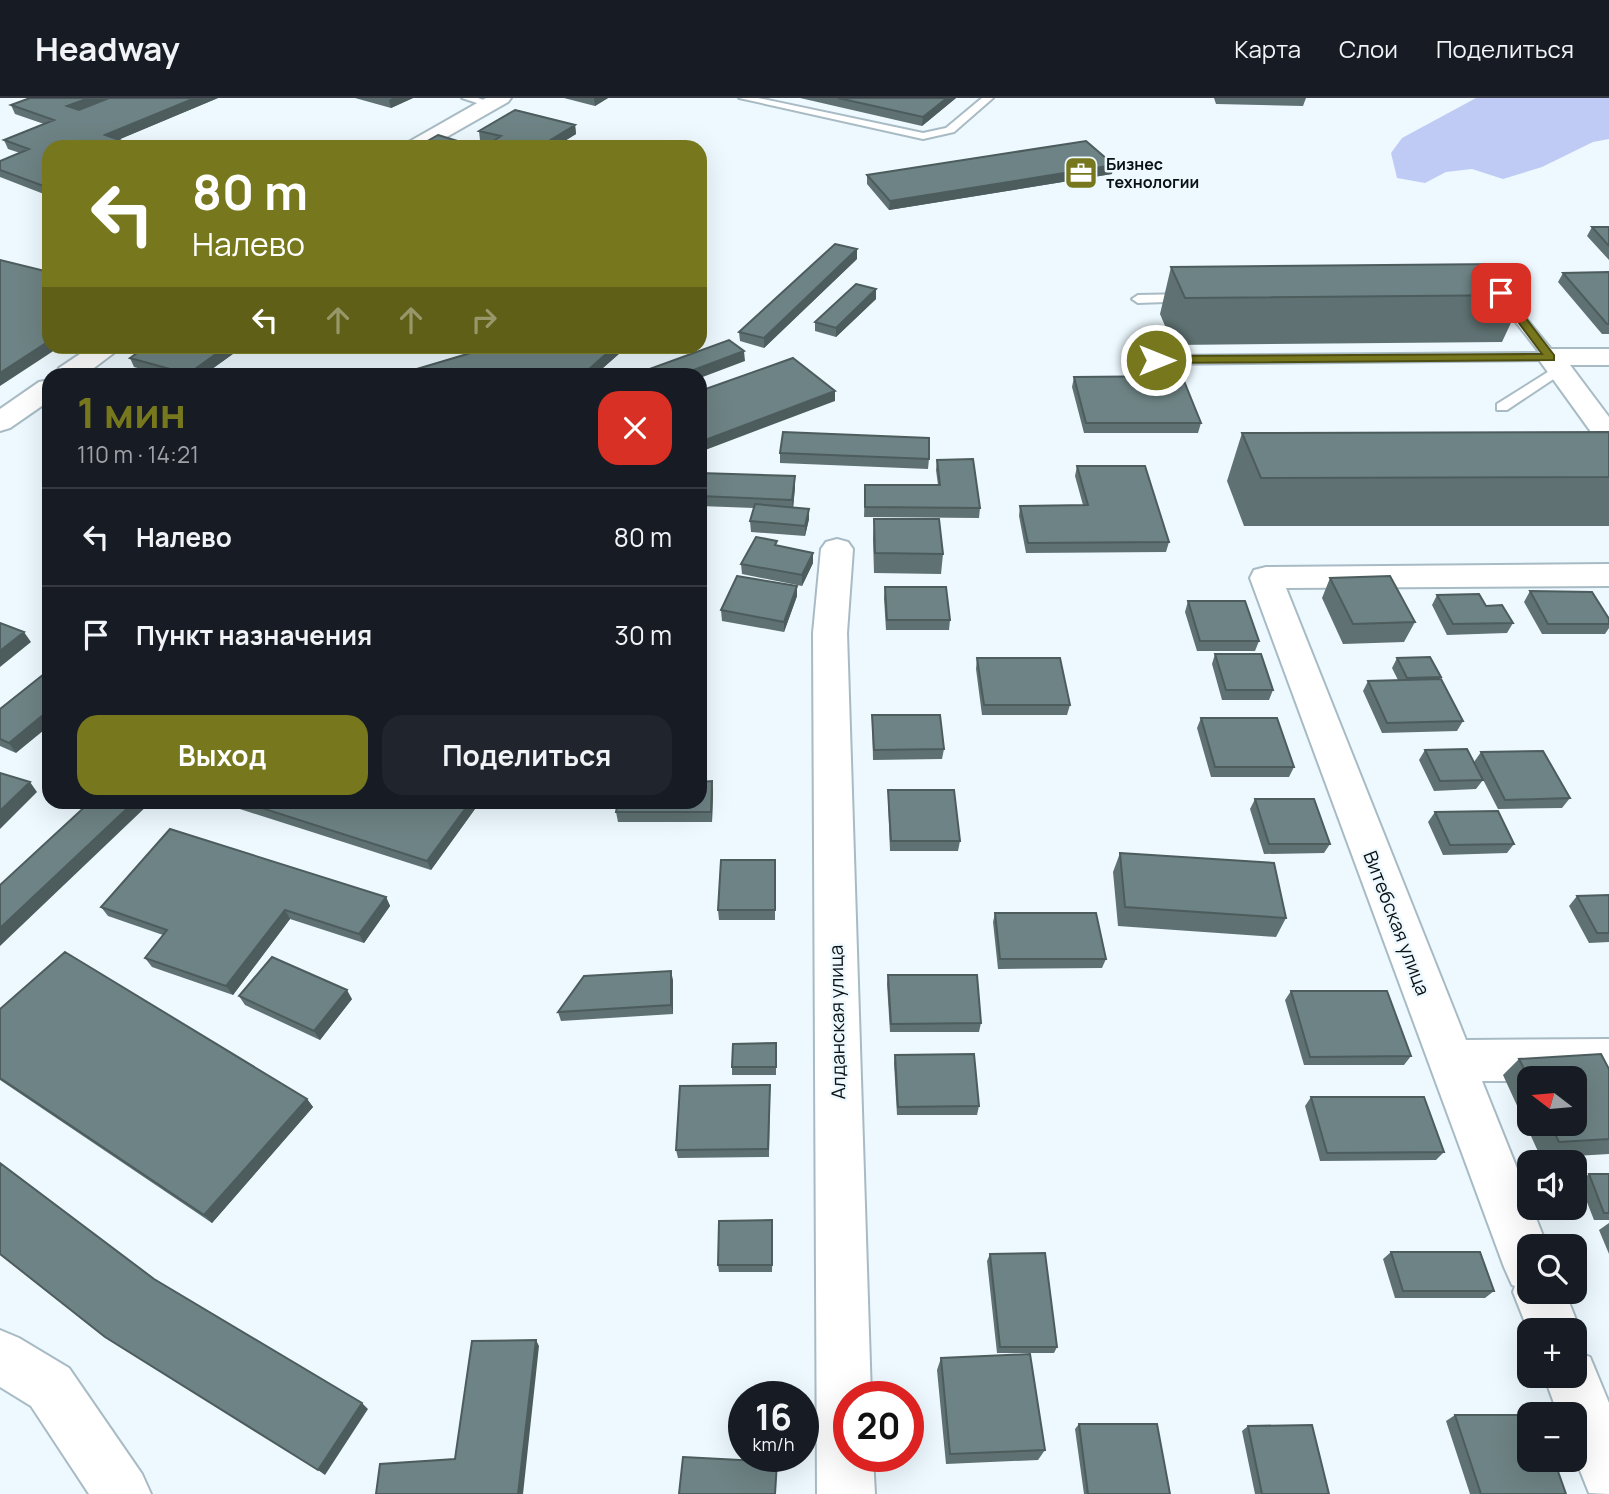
<!DOCTYPE html>
<html lang="ru">
<head>
<meta charset="utf-8">
<style>
  body { margin:0; font-family:Manrope,sans-serif; background:#20242c; color:#f1f3f6; height:100vh; display:flex; flex-direction:column; font-size:26px; white-space:nowrap }
  * { box-sizing:border-box; margin:0 }
  p { font-size:23px; color:#9ea1a6 }
  .icon { flex:none; width:38px; height:38px; fill:none; stroke:currentColor; stroke-width:2; stroke-linecap:round; stroke-linejoin:round }
  .map { position:relative; flex:1; overflow:hidden }
  .details { position:absolute; left:42px; top:270px; width:665px; height:441px; display:flex; flex-direction:column; background:#171b24; border-radius:21px; box-shadow:0 7px 28px #0002 }
  .details>* { flex:none }
  .banner { position:absolute; left:42px; top:42px; width:665px; height:214px; border-radius:21px; box-shadow:0 7px 28px #0002; background:#77771e; color:#fff; overflow:hidden }
  .needle { width:46px; rotate:286deg }
  .tools { position:absolute; left:1517px; top:968px; display:grid; gap:14px }
  .tools a { display:grid; place-items:center; width:70px; height:70px; border-radius:14px; background:#171b24; box-shadow:0 7px 28px #0002; font-size:35px }
  .speed { position:absolute; left:728px; top:1283px; display:flex; gap:14px; font-size:35px; font-weight:700; text-align:center }
  .speed>* { display:grid; place-content:center; width:91px; height:91px; border-radius:50%; background:#171b24; box-shadow:0 7px 28px #0002; line-height:1 }
  .speed small { font-size:18px; font-weight:400 }
  .speed .limit { border:10px solid #d22; background:#fff; color:#111 }
  .pin { position:absolute; display:grid; place-items:center; width:60px; height:60px; color:#fff; margin:-30px; border-radius:14px; box-shadow:0 4px 10px #0006 }
  .me { position:absolute; width:77px; margin:-38px; rotate:90deg; stroke-linejoin:round; filter:drop-shadow(0 0 5px #0008) }
  .turn { display:flex; align-items:center; gap:24px; height:147px; padding:0 35px; font-size:32px }
  .turn .icon { width:91px; height:91px; stroke-width:2.5 }
  .turn b { display:block; font-size:49px; line-height:60px }
  .lanes { display:flex; align-items:center; height:66px; padding:0 35px; background:#0003; justify-content:center; gap:35px; direction:ltr }
  .lanes .off { opacity:.35 }
  .round { display:grid; place-items:center; flex:none; width:74px; height:74px; border-radius:21px; background:#20242c }
  .headline { display:flex; align-items:center; justify-content:space-between; height:119px; padding:0 35px }
  h1 { font-size:42px; font-weight:700; line-height:52px; color:#77771e }
  .button { display:flex; gap:14px; margin-top:auto; padding:14px 35px }
  .button a { flex:1; height:80px; border-radius:21px; background:#77771e; color:#fff; font-size:28px; font-weight:700; line-height:80px; text-align:center }
  .button a+a { background:#20242c; color:#f1f3f6 }
  ul { padding:0; list-style:none }
  li { display:flex; align-items:center; gap:21px; height:98px; padding:0 35px; border-top:2px solid #363941 }
  li div { flex:1 }
  li b { display:block; font-size:26px }
  li em { font-style:normal }
  header { display:flex; align-items:center; gap:42px; box-sizing:border-box; height:98px; padding:0 35px; background:#171b24; border-bottom:2px solid #363941 }
  header strong { font-size:33px }
  nav { display:flex; gap:38px; margin-inline-start:auto; font-size:24px }
  .map>svg:first-child { display:block }
  .water { fill:#c0cbf5 }
  .lines { fill:none; stroke-linecap:round; stroke-linejoin:round }
  .lane-casing { stroke:#a8bbc4; stroke-width:4 }
  .street-casing { stroke:#a8bbc4; stroke-width:4 }
  .lane { fill:#fff; fill-rule:evenodd }
  .street { fill:#fff; fill-rule:evenodd }
  .wall { fill:#5f7172; fill-rule:evenodd }
  .shaded-wall { fill:#4d5c5d }
  .building { fill:#6e8385; stroke:#4d5c5d; stroke-width:2 }
  .route { fill:#77771e; stroke:#4d4d14; stroke-width:2 }
  .labels { text-anchor:middle; stroke-width:5; stroke-linejoin:round; paint-order:stroke }
  .far-poi-label { font-size:16px; font-weight:bold; fill:#0b1215; stroke:#edf9ff; text-anchor:start }
  .street-label { font-size:19px; fill:#0b1215; stroke:#edf9ff }
</style>
</head>
<body>
<header>
<strong>Headway</strong>
<nav><a>Карта</a><a>Слои</a><a>Поделиться</a></nav>
</header>
<div class="map">
<svg width="1609" height="1396" viewBox="0 0 1609 1396">
  <rect width="100%" height="100%" fill="#edf9ff"/>
  <path class="water" d="M1476,0H1609V41L1593,44L1542,69L1503,81L1472,71L1446,74L1425,85L1397,80L1391,55L1402,40Z"/>
  <g class="lines">
    <defs>
      <path id="lane" d="M462,0H478L494,6L489,9Z
        M739,0H758L923,35L946,30L982,0H993L954,34L923,41Z
        M1499,191L1503,192L1555,256V262L1156,266L1149,262L1156,258L1540,255L1493,195Z
        M1189,196L1195,200L1193,203L1138,205L1132,201L1138,197Z
        M1559,267L1566,271L1564,274L1507,312H1497V306Z"/>
      <path id="street" d="M486,0H511L508,4L429,49H403L407,45Z
        M92,248H123L86,276H56L59,270Z
        M1550,251H1609V267H1570L1609,319V348L1599,345L1537,259L1541,253Z
        M49,282V303L10,330L0,333V311L39,284Z
        M837,441L848,444L853,451L847,535L871,1298H849V1358H873L875,1396H817L813,535L821,451L826,444Z
        M1609,466V488L1286,490L1466,942L1609,941V983L1530,980V983H1482L1530,1103V1110H1532L1547,1148H1530V1194H1565L1580,1232L1575,1245V1232H1530V1237L1513,1194L1515,1188L1512,1187L1504,1169L1250,480L1254,472L1266,469Z
        M0,1232L19,1240L69,1270L142,1376L151,1396H89L31,1308L0,1289Z
        M1575,1253L1590,1259L1609,1305V1396L1589,1395L1575,1360V1316H1558L1544,1278H1575Z"/>
    </defs>
    <use href="#lane" class="lane-casing"/>
    <use href="#street" class="street-casing"/>
    <use href="#lane" class="lane"/>
    <use href="#street" class="street"/>
  </g>
  <path class="wall" d="M218,0L118,42L49,49V98L0,79V63L20,55L8,51L4,42L44,26L15,16L11,7Z
    M355,0H413L391,10Z
    M564,0H608L595,8Z
    M800,0H956L922,28Z
    M1214,0H1306L1303,8L1216,6Z
    M575,27L576,36L555,49H493V45L480,42L479,33Z
    M1112,76L889,112L867,86V77Z
    M1592,129H1609V162L1587,138Z
    M857,161L764,250L740,243L739,234Z
    M1171,169L1524,197L1502,244L1173,247L1160,216Z
    M1609,174V236H1602L1558,184L1563,175Z
    M876,191V201L836,239L815,233V224Z
    M147,248H244L205,276H159L134,269L130,260Z
    M461,248H628L596,276H400L478,253Z
    M1074,279L1201,325L1198,335H1084L1072,289Z
    M1609,334V428H1244L1227,383L1242,335Z
    M780,355L929,361L928,371L780,365Z
    M937,362L980,410L979,420L864,419L865,387H938L936,372Z
    M1077,368L1169,444L1166,454L1026,455L1019,418L1020,408L1083,407L1075,378Z
    M700,375L795,389L793,409L809,411V421L805,438L751,434L750,423L754,410L700,408Z
    M874,421L943,456L941,476L874,475L873,441Z
    M777,448L813,465L802,488L742,476L741,466Z
    M1330,480L1415,524L1404,544L1343,546L1322,500Z
    M797,488V498L784,534L722,523L721,512Z
    M885,489L950,522L949,532H886L884,500Z
    M1530,493L1609,521V530L1605,536H1542L1524,504Z
    M1437,497L1486,508L1513,525L1507,535L1447,537L1432,507Z
    M1188,503L1259,543L1255,553H1197L1185,514Z
    M1215,556L1273,592L1269,602H1222L1212,566Z
    M977,560L1070,607L1067,617H982L976,571Z
    M1397,560L1441,579L1440,581L1463,623L1457,633L1382,635L1363,593L1368,583L1398,582L1392,570Z
    M0,611L16,655L0,648Z
    M872,617L944,651L942,661L873,662Z
    M1201,620L1294,669L1289,679H1211L1197,630Z
    M1425,652L1483,682L1476,691L1434,693L1419,662Z
    M1481,654L1570,700L1562,710L1498,711L1474,664Z
    M712,683L713,693L712,724H618L616,714Z
    M888,692L960,743L958,753H890L888,702Z
    M1255,701L1330,746L1324,755L1264,756L1250,711Z
    M218,704H480L431,772Z
    M1435,714L1514,746L1507,755L1443,757L1428,724Z
    M1120,755L1286,820L1276,839L1118,828L1113,774Z
    M775,762V822H719L718,812Z
    M1609,797V844L1589,845L1569,808L1577,798Z
    M386,799L390,808L364,845L290,821L233,897L152,869L145,860L163,837L108,818L101,809Z
    M995,815L1106,861L1102,870L998,871L993,824Z
    M888,877L981,925L979,934H890L887,886Z
    M673,882V916L561,923L558,914Z
    M1291,893L1411,958L1404,967H1304L1285,902Z
    M239,898L352,901L320,942L245,907Z
    M0,911L307,1001L313,1009L212,1125L0,982Z
    M776,945V977H732V969Z
    M895,957L979,1008L977,1017H897L894,965Z
    M1519,961L1609,971V1056L1541,1060L1503,977ZM1530,980L1575,1026H1530Z
    M770,995L769,1059L678,1060L676,1052Z
    M1311,999L1444,1054L1436,1062L1320,1063L1305,1008Z
    M1589,1076H1609V1122H1594L1579,1084Z
    M1609,1125V1156L1599,1132Z
    M773,1129L772,1174H719L718,1167Z
    M1391,1154L1494,1193L1485,1200H1395L1383,1161Z
    M990,1156L1057,1249L1054,1255H997L987,1163Z
    M941,1260L1045,1352L1038,1362L946,1366L937,1272Z
    M1455,1317L1566,1396H1470L1446,1323Z
    M1079,1326L1170,1396H1084L1075,1331Z
    M1248,1328L1329,1396H1255L1242,1333Z"/>
  <path class="shaded-wall" d="M89,0H114L71,17L67,8Z
    M195,0H218L108,46L105,37Z
    M393,0H413L391,10L389,2Z
    M594,0H608L595,8Z
    M947,0H956L922,28L923,19Z
    M575,27L576,36L555,49H539Z
    M1114,67L1112,76L889,112L890,103Z
    M857,151V161L764,250V240Z
    M876,191V201L836,239V230Z
    M49,243V248H61L0,288V275Z
    M227,248H244L205,276H188Z
    M615,248H628L596,276H575Z
    M744,253L745,263L700,280V276H683Z
    M835,293V303L700,354V344Z
    M795,378V389L793,412L792,402Z
    M809,411V421L805,438V428Z
    M813,455V465L802,488V477Z
    M797,488V498L784,534V524Z
    M24,534L31,544L0,569V553Z
    M49,612V628L16,655L9,645Z
    M712,683L713,693L712,724L711,714Z
    M30,684L37,694L0,731V713Z
    M134,704H151L0,848V830Z
    M470,704H480L431,772L427,763Z
    M386,799L390,808L364,845L359,836Z
    M285,812L290,821L233,897L226,888Z
    M671,873L673,882V916L671,907Z
    M347,892L352,901L320,942L314,933Z
    M307,1001L313,1009L212,1125L204,1117Z
    M536,1242L539,1248L523,1396H518Z
    M362,1305L368,1311L325,1377L318,1372Z"/>
  <path class="building" d="M30,0H89L67,8L79,12L109,0H195L105,37L139,49H49V90L0,72V63L29,51L4,42L54,22L11,7Z
    M838,0H947L923,19Z
    M515,12L575,27L539,49H512L492,44L501,38L479,33Z
    M438,37L477,49H417Z
    M1086,43L1114,67L890,103L867,77Z
    M1592,129H1609V148Z
    M835,146L857,151L764,240L739,234Z
    M0,162L49,174V243L0,275Z
    M1500,166L1524,197L1185,200L1171,169Z
    M1609,174V226H1607L1563,175Z
    M856,186L876,191L836,230L815,224Z
    M729,242L744,253L683,276H636Z
    M147,248H227L188,276L130,260Z
    M494,248H615L587,273L575,276H400Z
    M793,260L835,293L700,344V293Z
    M1182,278L1201,325H1086L1074,279Z
    M783,334L929,340V361L780,355Z
    M1609,334V379L1261,380L1242,335Z
    M973,361L980,410L865,409V387H940L937,362Z
    M1077,368H1145L1169,444L1028,445L1020,408L1088,407Z
    M700,375L795,378L792,402L700,398Z
    M755,406L809,411L805,428L750,423Z
    M874,421H939L943,456L875,455Z
    M756,439L777,443L775,447L813,455L802,477L741,466Z
    M737,478L797,488L784,524L721,512Z
    M1390,478L1415,524L1353,526L1330,480Z
    M885,489H946L950,522H887Z
    M1530,493L1592,494L1609,521V526H1548Z
    M1479,496L1486,508L1502,507L1513,525L1453,526L1437,497Z
    M1188,503H1245L1259,543H1200Z
    M0,525L24,534L0,553Z
    M1215,556H1261L1273,592H1226Z
    M1430,559L1441,579L1407,580L1397,560Z
    M977,560H1060L1070,607H984Z
    M49,572V612L9,645L0,641V611Z
    M1441,581L1463,623L1387,625L1368,583Z
    M872,617H940L944,651L874,652Z
    M1201,620H1277L1294,669H1215Z
    M1467,651L1483,682L1440,683L1425,652Z
    M1543,653L1570,700L1505,702L1481,654Z
    M0,675L30,684L0,713Z
    M712,683L711,714H616L618,704H700V684Z
    M888,692H954L960,743H891Z
    M1255,701H1314L1330,746H1269Z
    M90,704H134L0,830V787Z
    M243,704H470L427,763Z
    M1498,713L1514,746L1450,747L1435,714Z
    M170,731L386,799L359,836L285,812L226,888L145,860L167,832L101,809Z
    M1120,755L1274,765L1286,820L1125,809Z
    M721,762H775V812H718Z
    M1609,797V835H1597L1577,798Z
    M995,815H1096L1106,861H1000Z
    M65,854L307,1001L204,1117L0,980V911Z
    M272,859L347,892L314,933L239,898Z
    M671,873V907L558,914L584,878Z
    M888,877H977L981,925L891,926Z
    M1291,893H1387L1411,958L1310,959Z
    M776,945V969H732L733,946Z
    M974,956L979,1008L898,1009L895,957Z
    M1601,956L1609,971V1041L1559,1044L1550,1026H1575V980H1530V982L1519,961Z
    M770,987L768,1051L676,1052L680,988Z
    M1311,999H1424L1444,1054L1327,1055Z
    M0,1065L154,1181L362,1305L318,1372L105,1239L0,1156Z
    M1589,1076H1609V1115H1604Z
    M772,1122V1167H718L719,1123Z
    M1391,1154H1480L1494,1193H1403Z
    M1045,1155L1057,1249H1000L990,1156Z
    M536,1242L518,1396H376L380,1366L455,1361L472,1243Z
    M1030,1256L1045,1352L950,1356L941,1260Z
    M1455,1317H1530V1362H1554L1566,1396H1481Z
    M1079,1326H1157L1170,1396H1088Z
    M1312,1327L1329,1396H1262L1248,1328Z
    M683,1359L777,1364L775,1396H679Z"/>
  <path class="route" d="M1498,193H1505L1554,257V262L1156,265L1151,262L1156,258L1542,256L1498,197Z"/>
  <defs>
    <symbol id="office-square" viewBox="-11 -11 22 22"><rect x="-9" y="-9" width="18" height="18" rx="4" fill="#77771e" stroke="#edf9ff"/><path d="M-6-3h4V-5.5h4V-3h4V5H-6ZM-1-4.5V-3h2v-1.5ZM-6 0V1H6V0Z" fill="#fff"/></symbol>
  </defs>
  <g fill-rule="evenodd">
    <use href="#office-square" x="1062" y="56" width="38" height="38"/>
  </g>
  <g class="labels">
    <g class="far-poi-label">
      <text x="1106" y="72">Бизнес<tspan x="1106" dy="18">технологии</tspan></text>
    </g>
    <g class="street-label">
      <text transform="translate(1397 825) rotate(69)" y="7">Витебская улица</text>
      <text transform="translate(837 924) rotate(-91)" y="7">Алданская улица</text>
    </g>
  </g>
</svg>
<div class="tools">
<a><svg class="needle" viewBox="-14 -14 28 28"><path d="M0-13l5 13h-10z" fill="#e53935"/><path d="M0 13l5-13h-10z" fill="#9ea1a6"/></svg></a>
<a><svg class="icon" aria-label="sound" viewBox="0 0 24 24"><path d="M4 9h4l5-4v14l-5-4H4zM17 9q2 3 0 6"/></svg></a>
<a><svg class="icon" aria-label="search" viewBox="0 0 24 24"><circle cx="10" cy="10" r="6"/><path d="M15 15l6 6"/></svg></a>
<a>+</a>
<a>−</a>
</div>
<div class="speed"><div>16<small>km/h</small></div><div class="limit">20</div></div>
<div class="pin" style="left:1501px;top:195px;background:#d93025"><svg class="icon" aria-label="arrive" viewBox="0 0 24 24"><path d="M6 21V4h12l-3 4 3 4H6"/></svg></div>
<svg class="me" style="left:1156px;top:262px" viewBox="-20 -20 40 40"><circle r="17" fill="#77771e" stroke="#fff" stroke-width="3"/><path d="M0-11L8 9 0 5-8 9z" fill="#fff"/></svg>
<div class="banner">
<div class="turn"><svg class="icon" aria-label="left" viewBox="0 0 24 24"><path d="M17 20v-9H6M10 6l-5 5 5 5"/></svg><div><b>80 m</b>Налево</div></div>
<div class="lanes"><svg class="icon" aria-label="left" viewBox="0 0 24 24"><path d="M17 20v-9H6M10 6l-5 5 5 5"/></svg><svg class="icon off" aria-label="ahead" viewBox="0 0 24 24"><path d="M12 20V5M6 11l6-6 6 6"/></svg><svg class="icon off" aria-label="ahead" viewBox="0 0 24 24"><path d="M12 20V5M6 11l6-6 6 6"/></svg><svg class="icon off" aria-label="right" viewBox="0 0 24 24"><path d="M7 20v-9h11M14 6l5 5-5 5"/></svg></div>
</div>
<section class="details">
<div class="headline"><div><h1>1 мин</h1><p>110 m · 14:21</p></div><a class="round" style="background:#d93025;color:#fff"><svg class="icon" aria-label="close" viewBox="0 0 24 24"><path d="M6 6l12 12M18 6L6 18"/></svg></a></div>
<ul>
<li><svg class="icon" aria-label="left" viewBox="0 0 24 24"><path d="M17 20v-9H6M10 6l-5 5 5 5"/></svg><div><b>Налево</b></div><em>80 m</em></li>
<li><svg class="icon" aria-label="arrive" viewBox="0 0 24 24"><path d="M6 21V4h12l-3 4 3 4H6"/></svg><div><b>Пункт назначения</b></div><em>30 m</em></li>
</ul>
<div class="button"><a>Выход</a><a>Поделиться</a></div>
</section>
</div>
</body>
</html>
